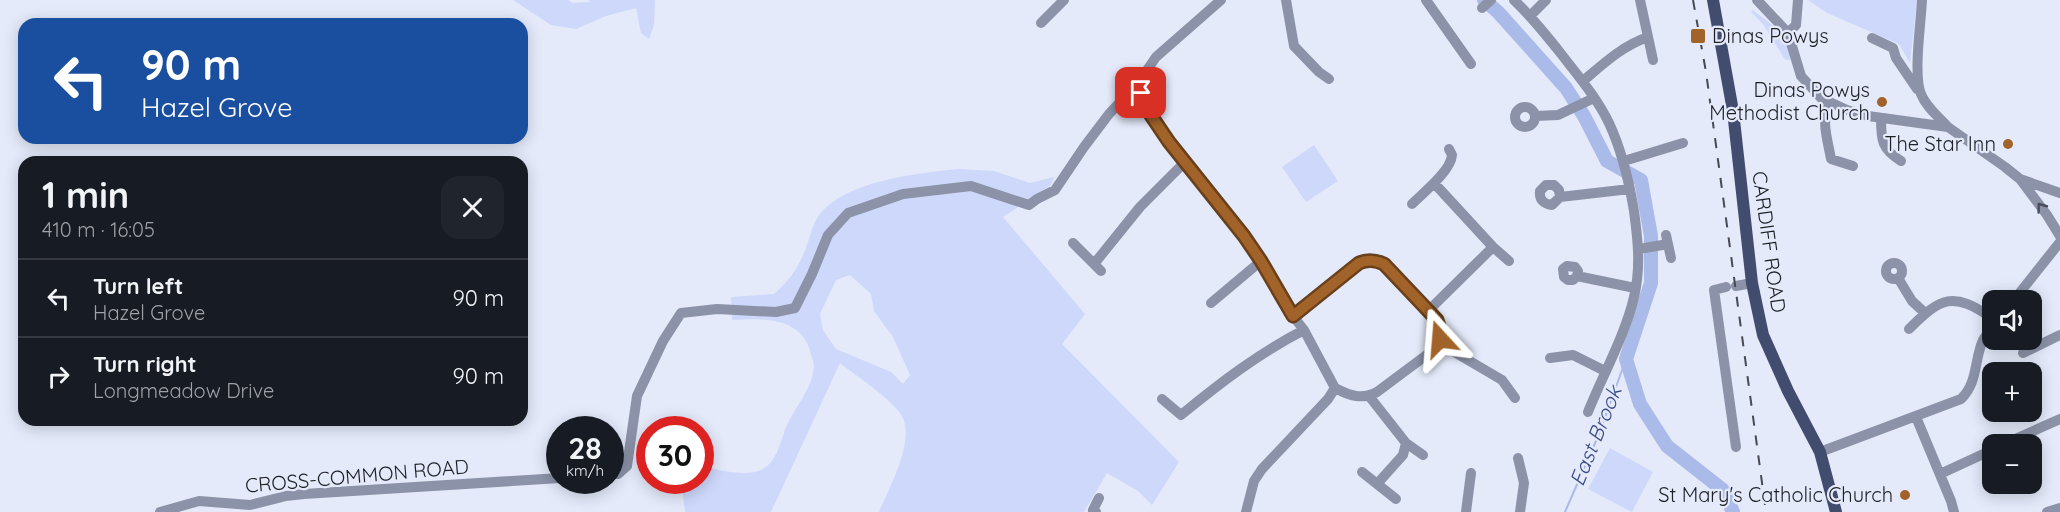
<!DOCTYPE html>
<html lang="en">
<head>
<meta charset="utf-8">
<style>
  body { margin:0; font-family:Quicksand,sans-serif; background:#20242c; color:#f1f3f6; height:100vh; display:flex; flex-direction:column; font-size:22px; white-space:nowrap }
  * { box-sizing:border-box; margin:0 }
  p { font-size:20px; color:#9ea1a6 }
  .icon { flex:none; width:33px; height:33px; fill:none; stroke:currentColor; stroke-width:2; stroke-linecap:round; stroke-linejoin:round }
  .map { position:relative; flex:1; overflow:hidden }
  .drawer { position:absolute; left:18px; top:156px; width:510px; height:270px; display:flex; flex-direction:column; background:#171b24; border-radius:18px; box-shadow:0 3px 15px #0003 }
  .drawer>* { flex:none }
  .top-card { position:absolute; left:18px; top:18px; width:510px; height:126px; border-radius:18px; box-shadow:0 3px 15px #0003; background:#1a4fa0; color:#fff; overflow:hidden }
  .controls { position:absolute; left:1982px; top:290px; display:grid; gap:12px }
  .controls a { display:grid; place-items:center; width:60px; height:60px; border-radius:12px; background:#171b24; box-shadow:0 3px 15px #0003; font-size:30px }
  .speed { position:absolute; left:546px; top:416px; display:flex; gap:12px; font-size:30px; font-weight:700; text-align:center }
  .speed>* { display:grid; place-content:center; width:78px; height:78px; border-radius:50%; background:#171b24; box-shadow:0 3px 15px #0003; line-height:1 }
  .speed small { font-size:15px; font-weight:400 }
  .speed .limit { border:9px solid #d22; background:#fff; color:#111 }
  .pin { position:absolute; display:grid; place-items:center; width:51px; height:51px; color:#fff; margin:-26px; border-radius:12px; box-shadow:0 3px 9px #0006 }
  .me { position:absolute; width:66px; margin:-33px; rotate:341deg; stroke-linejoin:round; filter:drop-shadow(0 0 4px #0008) }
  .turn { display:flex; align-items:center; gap:21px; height:126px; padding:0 24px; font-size:27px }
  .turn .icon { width:78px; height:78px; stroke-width:2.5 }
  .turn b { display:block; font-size:42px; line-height:51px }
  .round { display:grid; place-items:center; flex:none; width:63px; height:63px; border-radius:18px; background:#20242c }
  .headline { display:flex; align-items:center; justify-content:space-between; height:102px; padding:0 24px }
  h1 { font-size:36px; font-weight:800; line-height:45px }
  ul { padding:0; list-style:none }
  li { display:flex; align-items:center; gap:18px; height:78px; padding:0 24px; border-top:2px solid #363941 }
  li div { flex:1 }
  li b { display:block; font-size:22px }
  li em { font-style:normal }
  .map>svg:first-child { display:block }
  .green { fill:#cdd8fb; fill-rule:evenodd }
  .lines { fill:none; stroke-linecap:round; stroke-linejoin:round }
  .stream { stroke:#aabae9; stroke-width:2 }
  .river { stroke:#aabae9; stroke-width:14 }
  .minor { stroke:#8c93a8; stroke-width:10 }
  .major { stroke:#424c6f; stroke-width:12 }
  .rail { stroke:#474a52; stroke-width:2; stroke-dasharray:10 10; stroke-linecap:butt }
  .oneway { stroke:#4a4e5a }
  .route-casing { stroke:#69401b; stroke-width:15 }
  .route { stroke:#a16329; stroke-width:10 }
  .poi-dot { fill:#a16329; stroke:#e4eafa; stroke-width:2 }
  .labels { text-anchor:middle; stroke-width:4.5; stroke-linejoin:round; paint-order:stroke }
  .poi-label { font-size:20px; fill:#1e2026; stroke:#e4eafa; text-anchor:end }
  .street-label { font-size:20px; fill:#1e2026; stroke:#e4eafa }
  .water-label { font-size:21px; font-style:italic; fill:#3a4a85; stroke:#e4eafa }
</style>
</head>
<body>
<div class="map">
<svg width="2060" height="512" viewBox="0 0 2060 512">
  <rect width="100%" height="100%" fill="#e4eafa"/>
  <path class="green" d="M513,0H568L572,3L590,2L589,0H655L654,25L649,39L641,33L636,8L606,16L576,29L551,25Z
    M1808,0H1917L1910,63L1899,44L1827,13Z
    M1753,10C1770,23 1790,36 1790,60H1786L1784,58L1763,24L1751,12Z
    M1314,145L1338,181L1306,202L1282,167Z
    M959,169L994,171L1030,183L1054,177L1051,185L1003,217L1085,314L1062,344L1179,462L1152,505L1138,491L1107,473L1084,512H879C889,488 914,444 903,418C896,402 855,375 840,363L771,512H685L681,480H700L701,465C716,470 739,475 755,472C778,466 779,443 787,425C796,406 812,389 814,367C814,363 812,358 811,354C803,317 763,318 732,320L731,297L774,294C791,279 799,267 807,245C810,237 812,227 816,220C838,181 919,173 959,169ZM850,275L871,294L874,311L893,337L910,375L903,384L891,372L836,349L823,330L820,314L836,280Z
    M1610,448L1653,472L1632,512L1588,489Z"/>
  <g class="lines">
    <path class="stream" d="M1565,512L1599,434L1626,359"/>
    <path class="river" d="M1484,0L1498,12L1566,88L1584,116L1607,161L1641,180L1651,236V283L1626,359L1640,404L1667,446L1723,490L1733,512"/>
    <path class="minor" d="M1221,0L1156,57L1145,73L1141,93L1146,108L1169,142L1244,236L1261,261L1293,316L1304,330L1335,388L1328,399L1262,469L1254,481L1246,512
      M1286,0L1294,46L1319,72L1329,79
      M1426,0L1471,64
      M1514,0C1532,17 1547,36 1562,55C1579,77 1597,98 1609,123C1622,151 1629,181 1634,211C1638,241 1641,267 1634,297C1626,333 1602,377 1588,412
      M1640,0L1653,60
      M1757,0L1788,33L1801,76L1821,98L1847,110L1868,116L1948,127L2005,167L2020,179L2047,215L2060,236
      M1922,0C1921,23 1913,75 1921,94C1926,107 1939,117 1948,127
      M1482,8L1491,0
      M1530,16L1546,0
      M1041,23L1064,0
      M1788,33L1796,25L1798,0
      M1872,38L1893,48L1896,58L1917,89
      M1583,81C1603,64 1622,46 1648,37
      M1830,103C1820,119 1828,141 1831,159L1853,166
      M1515 117a10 10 0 1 1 20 0a10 10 0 1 1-20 0Z
      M1536,116L1558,115L1594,98
      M1881,118C1881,141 1882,149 1901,161
      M1624,161L1683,143
      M2020,179L2060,193
      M1560,197L1559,190L1554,185H1546L1540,191C1539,199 1543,204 1552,205L1560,197L1630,189
      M1412,204C1423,193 1451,171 1452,155L1449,149
      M1666,235L1671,258
      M1073,243L1101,271
      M1493,247L1509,261
      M1639,249L1668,244
      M1886 271a8 8 0 1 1 16 0a8 8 0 1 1-16 0Z
      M1094,264L1140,207L1185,162
      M1577,276L1578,271L1575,267L1567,266L1563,269L1564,277L1568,280H1573L1577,276L1635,288
      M1898,278L1912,301L1925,313
      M1736,286L1752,283
      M1726,287L1714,290L1736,447
      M2014,300L2060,242
      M1211,303L1261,261
      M1429,310L1493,247L1434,183
      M1293,316L1359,263L1371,260L1384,264L1437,320C1441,331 1442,338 1436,348L1377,392C1362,400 1350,396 1335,388
      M1909,329C1941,297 1953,291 1992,318
      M1439,343L1502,380L1515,398
      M2023,353L2060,335
      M1550,358L1573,355L1605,371
      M1369,396L1406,443L1403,455L1377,484
      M1162,399L1181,415C1220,383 1259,353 1304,330
      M1916,417L1951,501L1954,512
      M1406,443L1423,455
      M2004,444L2060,419
      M1820,452L1961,399C1978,383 1974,360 1983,340C1985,336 1989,332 1992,329
      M1518,458L1524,483L1520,512
      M1362,472L1396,499
      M610,474H618L627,466L637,396L663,341L681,313L717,309L776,312L795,308L812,274L828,235L848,213L903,194L971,186L1029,205L1037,199L1055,190L1084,147L1109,114L1124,98L1141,93
      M1940,474L1992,450
      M160,512L199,501L250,505L286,496L304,494L560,478
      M1096,512L1093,510L1099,498
      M1466,512L1471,473
      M2047,512L2060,508"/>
    <path class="major" d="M1713,0L1733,111L1752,283L1763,335L1788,391L1820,452L1836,512"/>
    <path class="rail" d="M1693,0L1706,72L1766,512"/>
  </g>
  <defs><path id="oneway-chevron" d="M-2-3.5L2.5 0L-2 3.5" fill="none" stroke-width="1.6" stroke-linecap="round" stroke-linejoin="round" transform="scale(1.5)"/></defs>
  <use class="oneway" href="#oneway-chevron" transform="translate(2041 207) rotate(-127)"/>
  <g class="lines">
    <defs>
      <path id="route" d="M1141,93L1146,108L1169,142L1244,236L1261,261L1293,316L1359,263C1368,259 1375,260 1384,264L1437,320L1440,329V339"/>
    </defs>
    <use href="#route" class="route-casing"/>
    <use href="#route" class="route"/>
  </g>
  <g class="poi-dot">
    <rect x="1690" y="28" width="16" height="16" rx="3"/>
    <circle cx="1882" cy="102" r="6"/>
    <circle cx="2008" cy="144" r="6"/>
    <circle cx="1905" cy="495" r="6"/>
  </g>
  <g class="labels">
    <g class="poi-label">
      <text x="1712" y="43" text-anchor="start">Dinas Powys</text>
      <text x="1870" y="97">Dinas Powys<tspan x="1870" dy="23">Methodist Church</tspan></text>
      <text x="1996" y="151">The Star Inn</text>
      <text x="1893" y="502">St Mary's Catholic Church</text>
    </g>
    <g class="street-label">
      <text transform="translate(1769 242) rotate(82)" y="7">CARDIFF ROAD</text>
      <text transform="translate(357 476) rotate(-5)" y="7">CROSS-COMMON ROAD</text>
    </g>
    <g class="water-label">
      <text transform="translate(1596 436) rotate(-68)" y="7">East Brook</text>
    </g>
  </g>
</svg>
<div class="controls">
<a><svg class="icon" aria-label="sound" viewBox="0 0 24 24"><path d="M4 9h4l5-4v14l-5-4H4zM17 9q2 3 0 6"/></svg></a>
<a>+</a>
<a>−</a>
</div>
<div class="speed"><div>28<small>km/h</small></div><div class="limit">30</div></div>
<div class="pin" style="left:1141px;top:93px;background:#d93025"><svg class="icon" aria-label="arrive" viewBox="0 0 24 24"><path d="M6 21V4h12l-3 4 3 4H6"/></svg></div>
<svg class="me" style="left:1440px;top:339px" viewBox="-20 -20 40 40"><path d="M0-17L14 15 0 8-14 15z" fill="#a16329" stroke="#fff" stroke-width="4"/></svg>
<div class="top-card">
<div class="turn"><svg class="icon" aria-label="left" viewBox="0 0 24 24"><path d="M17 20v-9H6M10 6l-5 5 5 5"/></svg><div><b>90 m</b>Hazel Grove</div></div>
</div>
<section class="drawer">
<div class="headline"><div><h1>1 min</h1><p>410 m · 16:05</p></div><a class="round"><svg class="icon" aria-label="close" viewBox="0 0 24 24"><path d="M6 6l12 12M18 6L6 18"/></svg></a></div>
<ul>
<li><svg class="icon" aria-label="left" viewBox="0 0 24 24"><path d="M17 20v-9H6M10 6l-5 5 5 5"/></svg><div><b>Turn left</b><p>Hazel Grove</p></div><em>90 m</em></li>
<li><svg class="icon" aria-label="right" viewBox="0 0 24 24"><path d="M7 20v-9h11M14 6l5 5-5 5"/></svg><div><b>Turn right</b><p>Longmeadow Drive</p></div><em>90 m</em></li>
</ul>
</section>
</div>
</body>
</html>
